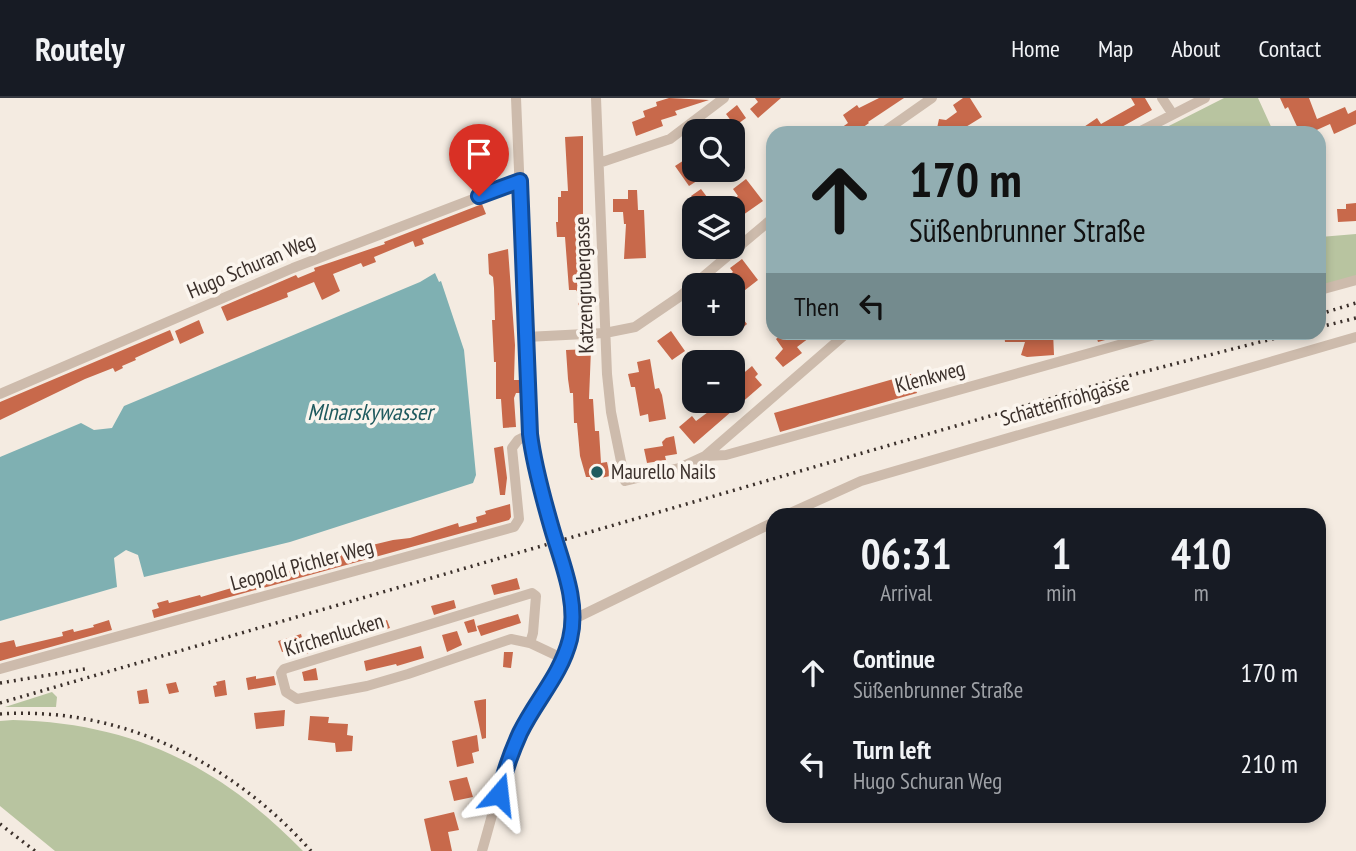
<!DOCTYPE html>
<html lang="en">
<head>
<meta charset="utf-8">
<style>
  body { margin:0; font-family:"PT Sans Narrow",sans-serif; background:#20242c; color:#f1f3f6; height:100vh; display:flex; flex-direction:column; font-size:26px; white-space:nowrap }
  * { box-sizing:border-box; margin:0 }
  p { font-size:23px; color:#9ea1a6 }
  .icon { flex:none; width:38px; height:38px; fill:none; stroke:currentColor; stroke-width:2; stroke-linecap:round; stroke-linejoin:round }
  .map { position:relative; flex:1; overflow:hidden }
  .details { position:absolute; left:766px; top:410px; width:560px; height:315px; display:flex; flex-direction:column; background:#171b24; border-radius:21px; box-shadow:0 4px 10px #0003 }
  .details>* { flex:none }
  .guide { position:absolute; left:766px; top:28px; width:560px; height:214px; border-radius:21px; box-shadow:0 4px 10px #0003; background:#92aeb2; color:#111; overflow:hidden }
  .fabs { position:absolute; left:682px; top:21px; display:grid; gap:14px }
  .fabs a { display:grid; place-items:center; width:63px; height:63px; border-radius:14px; background:#171b24; box-shadow:0 4px 10px #0003; font-size:35px }
  .pin { position:absolute; display:grid; place-items:center; width:60px; height:60px; color:#fff; margin:-72px -30px; border-radius:50% 50% 50% 0; rotate:-45deg; box-shadow:0 0 7px #0007 }
  .pin .icon { rotate:45deg }
  .me { position:absolute; width:77px; margin:-38px; rotate:17deg; stroke-linejoin:round; filter:drop-shadow(0 0 5px #0008) }
  .turn { display:flex; align-items:center; gap:24px; height:147px; padding:0 28px; font-size:32px }
  .turn .icon { width:91px; height:91px; stroke-width:2.5 }
  .turn b { display:block; font-size:49px; line-height:60px }
  .then { display:flex; align-items:center; height:66px; padding:0 28px; background:#0003; gap:14px; font-size:26px }
  .eta { display:flex; justify-content:space-evenly; align-items:center; height:119px; text-align:center }
  .eta b { font-size:42px; font-weight:600; line-height:49px }
  ul { padding:0; list-style:none }
  li { display:flex; align-items:center; gap:21px; height:91px; padding:0 28px }
  li div { flex:1 }
  li b { display:block; font-size:26px }
  li em { font-style:normal }
  header { display:flex; align-items:center; gap:42px; box-sizing:border-box; height:98px; padding:0 35px; background:#171b24; border-bottom:2px solid #363941 }
  header strong { font-size:33px }
  nav { display:flex; gap:38px; margin-inline-start:auto; font-size:24px }
  .map>svg:first-child { display:block }
  .green { fill:#b8c4a0 }
  .water { fill:#7fb0b2 }
  .building { fill:#c8694b }
  .lines { fill:none; stroke-linecap:round; stroke-linejoin:round }
  .minor { stroke:#cdbbac; stroke-width:10 }
  .rail { stroke:#3b302b; stroke-width:3.5; stroke-dasharray:2 5; stroke-linecap:butt }
  .route-casing { stroke:#114b97; stroke-width:18 }
  .route { stroke:#1a73e8; stroke-width:12 }
  .poi-dot { fill:#1f5a5e; stroke:#fbf5ee; stroke-width:2.5 }
  .labels { text-anchor:middle; stroke-width:7; stroke-linejoin:round; paint-order:stroke }
  .street-label { font-size:21px; fill:#3b302b; stroke:#fbf5ee }
  .poi-label { font-size:21px; fill:#3b302b; stroke:#fbf5ee; text-anchor:start }
  .water-label { font-size:23px; font-style:italic; fill:#1f5a5e; stroke:#fbf5ee }
</style>
</head>
<body>
<header>
<strong>Routely</strong>
<nav><a>Home</a><a>Map</a><a>About</a><a>Contact</a></nav>
</header>
<div class="map">
<svg width="1356" height="753" viewBox="0 0 1356 753">
  <rect width="100%" height="100%" fill="#f4ebe1"/>
  <path class="green" d="M1224,0H1258L1274,35H1155Z
    M1356,136V178L1325,187L1320,139Z
    M52,594L57,599L56,609H5Z
    M13,622C133,625 220,668 303,753H55L0,708V623Z"/>
  <path class="water" d="M435,175L439,184L441,183L464,252L476,377L473,385L290,444L144,479L138,457L126,452L114,460L117,489L0,523V359L81,325L94,332L112,330L124,308L420,184Z"/>
  <path class="building" d="M669,0L709,2L675,13L677,17L661,22L663,28L636,38L632,24L645,19L643,13L657,8L656,4Z
    M755,0H781L758,20L750,11L758,4Z
    M879,0H904L868,24L869,25L855,35H834L848,25L843,17L857,7L859,10Z
    M963,0H970L982,19L956,35H936L939,21L946,22L957,14L953,7Z
    M1131,0H1145L1152,12L1111,35H1075L1097,20L1101,26L1135,7Z
    M1280,0H1309L1317,21L1345,9L1348,16L1356,12V26L1334,36L1330,26L1310,35H1300L1288,9L1285,11Z
    M737,7L746,20L735,28L726,16Z
    M583,38V123H588L591,221L579,222L578,195L576,192H569L565,139H557L556,124H558V99H561V93H568L565,39Z
    M695,55V72H714L689,88L675,68Z
    M746,81L763,103L733,124V110H721L738,98L733,91Z
    M701,91L707,99L697,106L691,98Z
    M628,92H637L638,112H644L646,160L624,161L626,126H624L623,114H613V101H628Z
    M1356,105V123L1338,124L1337,111H1346V106Z
    M482,106L486,116L422,141L424,146L415,149L413,143L374,159L376,164L363,169L361,165L333,176L340,193L322,202L314,184L287,195L288,199L227,223L221,209L296,177L298,180L315,173L314,170L385,146L384,144Z
    M508,151L515,247L514,282H520V295H516L514,300L516,329L503,330L501,301H496V264H494L492,222H495L494,190L493,179L489,176L488,156Z
    M742,161L758,182L740,196L727,178L733,174L730,170Z
    M733,208L747,226L740,232L733,224Z
    M199,222L204,235L180,246L175,233Z
    M170,232L174,242L135,260L136,262L122,268L123,270L115,274L113,270L85,281L0,322V304Z
    M671,233L685,253L672,262L657,243Z
    M784,234H804L809,240L797,249L802,255L783,269L775,260L783,251L776,241Z
    M1004,234H1053L1054,257L1027,259L1021,257L1025,244H1005Z
    M1095,234H1123V237L1098,244Z
    M591,251L589,301H593L595,333H599L601,365L607,364L610,378L591,382L590,379H586L580,358L577,325H574L573,295H570L568,281L566,252Z
    M650,261L655,291L659,290L662,297L666,321L649,324L648,316L640,318L635,289H631L628,276L639,274L637,264Z
    M752,268L758,276L755,279L762,287L694,346L679,329L692,318L696,323L723,303H733V284Z
    M911,276L917,295L780,334L774,315Z
    M674,338L677,356L665,358L666,362L647,365L644,351L663,348L662,344L666,340Z
    M503,348L507,380L505,397H500L494,350Z
    M510,406L511,419L509,422L154,520L152,512L159,510L157,505L168,502L169,505L200,497L201,499L319,464L343,454L393,442L410,440L458,425L459,429L477,424L476,419L486,416L485,413Z
    M517,480L520,491L494,497L491,487Z
    M454,502L456,510L434,517L431,508Z
    M518,516L521,525L481,538L477,528Z
    M474,521L477,533L468,535L464,524Z
    M109,522L112,532L0,563V545L14,542L16,549L63,538L62,534L73,531L74,534L94,529L93,527Z
    M387,522L390,530L380,533L377,525Z
    M457,533L462,547L447,554L442,537Z
    M301,536L304,547L282,554L278,543Z
    M330,540L331,542L337,541L338,546L302,557L300,550Z
    M421,548L424,560L397,568L396,566L366,573L364,563Z
    M504,554H513L511,570L503,569Z
    M316,570L318,582L304,583L302,574Z
    M256,578V581L274,578L276,587L248,592L246,580Z
    M225,582L227,597L215,599L213,588L217,587L216,584Z
    M176,584L179,594L169,596L166,586Z
    M147,591L149,605L139,606L137,593Z
    M486,601V640L482,641L474,603Z
    M285,612L284,628L256,631L254,615Z
    M310,618L329,619L328,625L348,626L347,637L353,638L352,653L336,654L335,645L308,642Z
    M477,637L479,653L472,655L474,665L457,669L452,643Z
    M467,679L473,699L454,703L449,683Z
    M454,714L459,732L448,734L452,753H431L424,721Z"/>
  <g class="lines">
    <path class="minor" d="M596,0L607,276L611,314L625,383L679,370L705,358L848,234
      M1162,0L1172,15
      M882,35L932,0
      M1137,35L1205,0
      M599,65L670,41L724,0
      M1320,192L1356,182
      M526,239L605,235L635,229L679,199L774,119
      M0,296L293,170L520,83
      M705,358L726,357L1165,234
      M788,416L861,383L1356,239
      M572,522L774,424
      M530,545L533,535L536,498L532,495L284,571L281,575L286,594L297,601L367,588L408,576L511,541L530,545L564,561
      M0,571L514,429L519,421L512,350L518,342L530,336
      M482,753C492,719 500,684 513,651C532,604 576,567 572,512C571,487 562,463 555,440C544,406 535,371 530,336L516,0"/>
    <path class="rail" d="M1320,216L1356,205
      M1320,229L1356,220
      M0,585L85,571
      M0,605L1135,276L1299,234
      M0,616C120,608 232,664 311,753
      M0,726L35,753"/>
  </g>
  <g class="lines">
    <defs>
      <path id="route" d="M479,98L520,83L530,336C534,368 543,400 552,431C562,466 579,504 570,541C561,577 536,602 520,635C511,655 504,675 499,696"/>
    </defs>
    <use href="#route" class="route-casing"/>
    <use href="#route" class="route"/>
  </g>
  <circle class="poi-dot" cx="597" cy="374" r="7"/>
  <g class="labels">
    <g class="street-label">
      <text transform="translate(251 168) rotate(-23)" y="7">Hugo Schuran Weg</text>
      <text transform="translate(584 187) rotate(-92)" y="7">Katzengrubergasse</text>
      <text transform="translate(930 279) rotate(-15)" y="7">Klenkweg</text>
      <text transform="translate(1065 303) rotate(-16)" y="7">Schattenfrohgasse</text>
      <text transform="translate(302 467) rotate(-15)" y="7">Leopold Pichler Weg</text>
      <text transform="translate(334 537) rotate(-17)" y="7">Kirchenlucken</text>
    </g>
    <g class="poi-label">
      <text x="611" y="381">Maurello Nails</text>
    </g>
    <g class="water-label">
      <text x="370" y="322">Mlnarskywasser</text>
    </g>
  </g>
</svg>
<div class="fabs">
<a><svg class="icon" aria-label="search" viewBox="0 0 24 24"><circle cx="10" cy="10" r="6"/><path d="M15 15l6 6"/></svg></a>
<a><svg class="icon" aria-label="layers" viewBox="0 0 24 24"><path d="M12 4l9 5-9 5-9-5zM3 14l9 5 9-5"/></svg></a>
<a>+</a>
<a>−</a>
</div>
<div class="pin" style="left:479px;top:98px;background:#d93025"><svg class="icon" aria-label="arrive" viewBox="0 0 24 24"><path d="M6 21V4h12l-3 4 3 4H6"/></svg></div>
<svg class="me" style="left:499px;top:696px" viewBox="-20 -20 40 40"><path d="M0-17L14 15 0 8-14 15z" fill="#1a73e8" stroke="#fff" stroke-width="4"/></svg>
<div class="guide">
<div class="turn"><svg class="icon" aria-label="ahead" viewBox="0 0 24 24"><path d="M12 20V5M6 11l6-6 6 6"/></svg><div><b>170 m</b>Süßenbrunner Straße</div></div>
<div class="then">Then<svg class="icon" aria-label="left" viewBox="0 0 24 24"><path d="M17 20v-9H6M10 6l-5 5 5 5"/></svg></div>
</div>
<section class="details">
<div class="eta">
<div><b>06:31</b><p>Arrival</p></div>
<div><b>1</b><p>min</p></div>
<div><b>410</b><p>m</p></div>
</div>
<ul>
<li><svg class="icon" aria-label="ahead" viewBox="0 0 24 24"><path d="M12 20V5M6 11l6-6 6 6"/></svg><div><b>Continue</b><p>Süßenbrunner Straße</p></div><em>170 m</em></li>
<li><svg class="icon" aria-label="left" viewBox="0 0 24 24"><path d="M17 20v-9H6M10 6l-5 5 5 5"/></svg><div><b>Turn left</b><p>Hugo Schuran Weg</p></div><em>210 m</em></li>
</ul>
</section>
</div>
</body>
</html>
